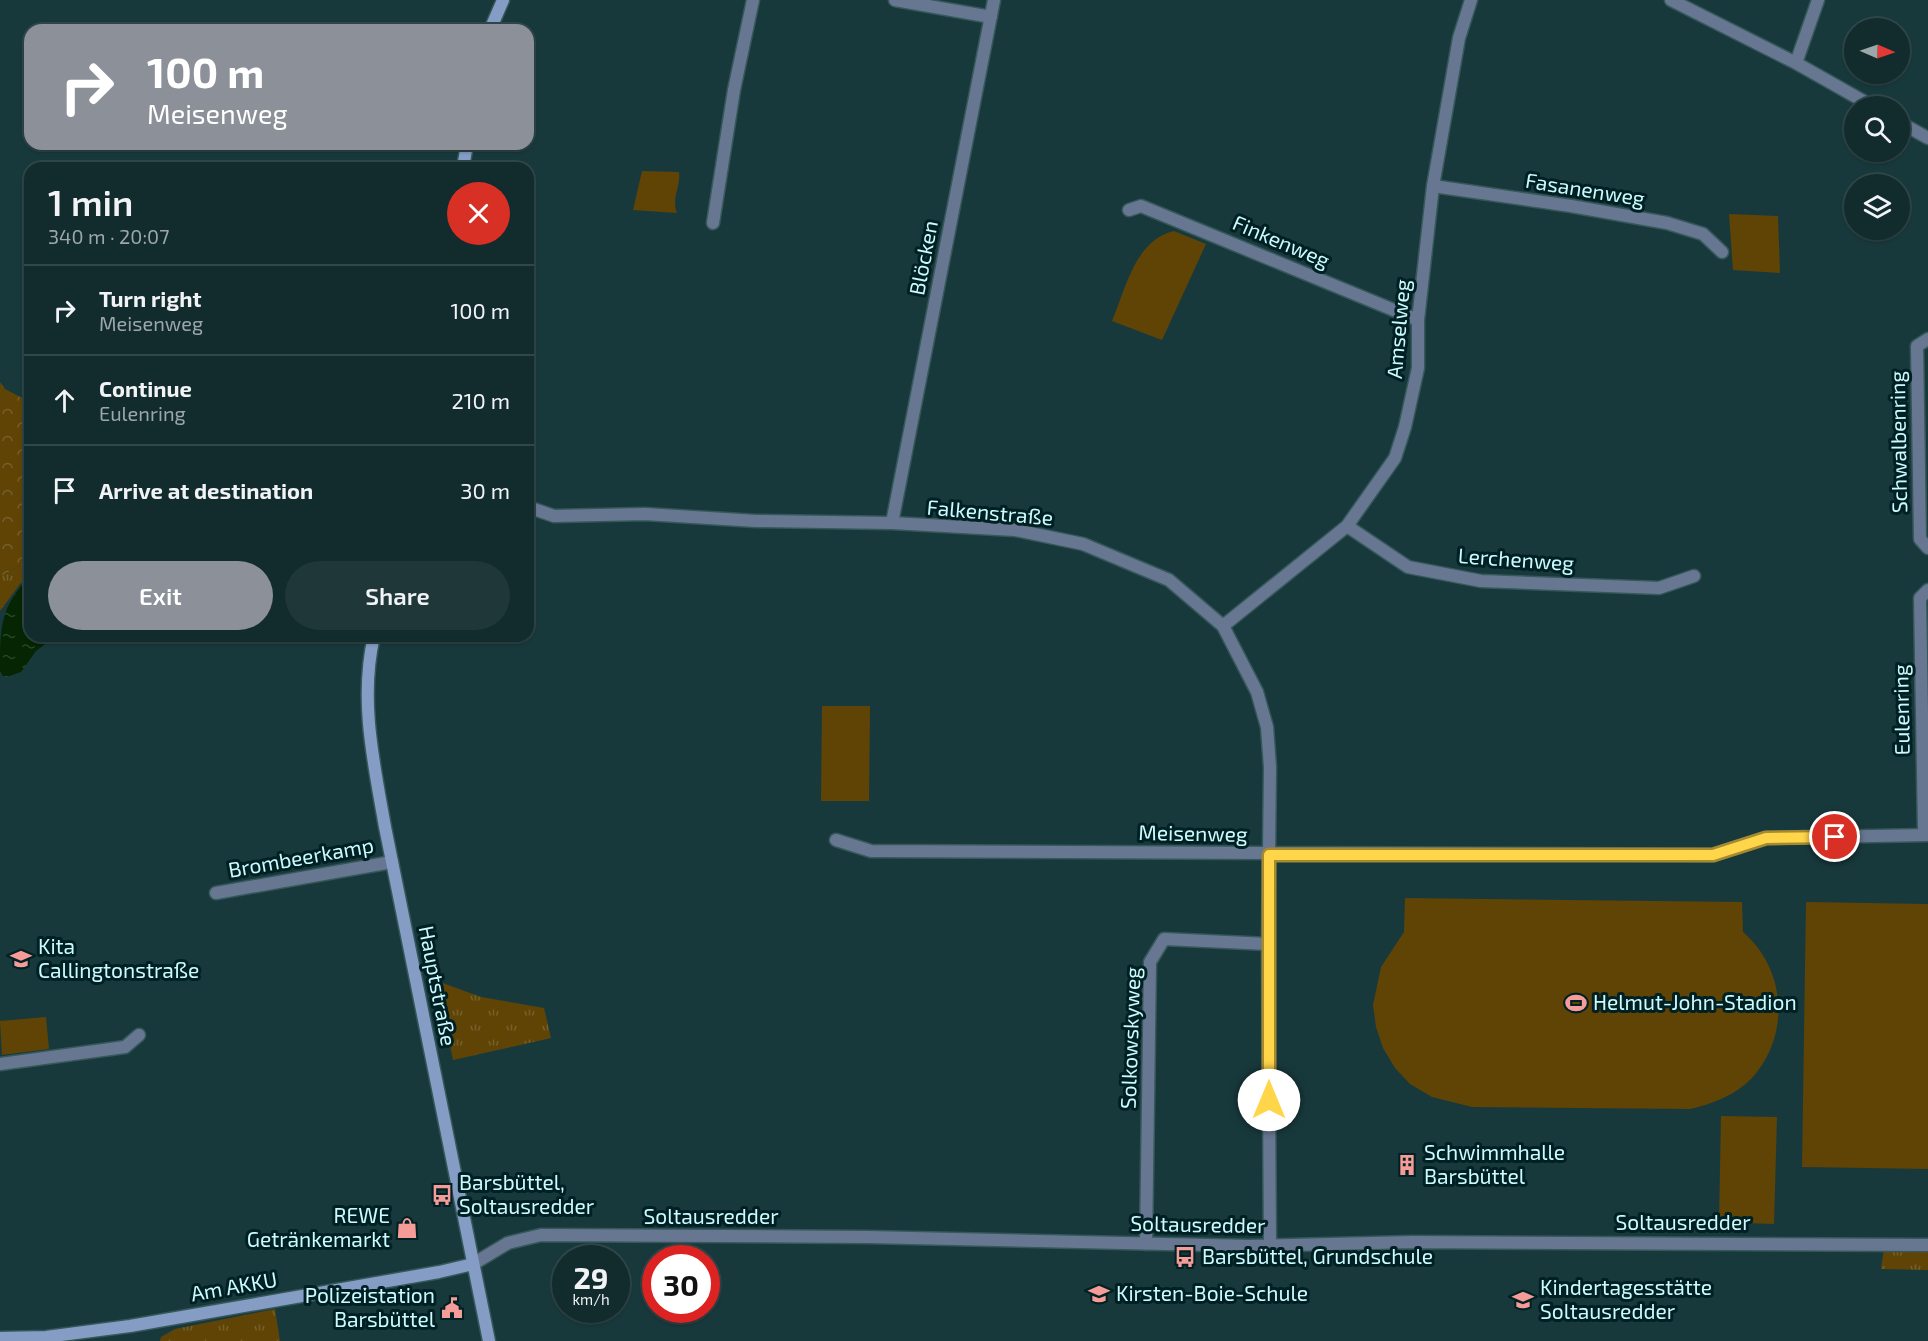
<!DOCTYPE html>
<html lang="en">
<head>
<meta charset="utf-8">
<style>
  body { margin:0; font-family:"Exo 2",sans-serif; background:#1f3739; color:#f1f3f6; height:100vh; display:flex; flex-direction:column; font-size:22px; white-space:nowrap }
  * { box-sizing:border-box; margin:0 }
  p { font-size:20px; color:#9ca7aa }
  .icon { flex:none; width:33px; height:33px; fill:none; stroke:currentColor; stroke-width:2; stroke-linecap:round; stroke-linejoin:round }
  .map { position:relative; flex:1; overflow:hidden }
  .panel { position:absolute; left:24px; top:162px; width:510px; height:480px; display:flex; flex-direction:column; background:#122b2d; border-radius:18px; box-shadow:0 2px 4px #0004,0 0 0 2px #314749 }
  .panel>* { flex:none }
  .guide { position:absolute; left:24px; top:24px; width:510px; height:126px; border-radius:18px; box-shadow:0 2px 4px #0004,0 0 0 2px #314749; background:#8c9099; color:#fff; overflow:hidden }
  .needle { width:39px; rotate:92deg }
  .controls { position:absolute; left:1844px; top:18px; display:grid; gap:12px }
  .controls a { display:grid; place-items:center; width:66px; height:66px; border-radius:50%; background:#122b2d; box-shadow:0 2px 4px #0004,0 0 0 2px #314749; font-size:30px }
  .speed { position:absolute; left:552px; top:1245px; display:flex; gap:12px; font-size:30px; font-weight:700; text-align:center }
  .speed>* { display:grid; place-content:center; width:78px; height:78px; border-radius:50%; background:#122b2d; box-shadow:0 2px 4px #0004,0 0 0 2px #314749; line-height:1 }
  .speed small { font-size:15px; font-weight:400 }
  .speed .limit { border:9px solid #d22; background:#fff; color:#111 }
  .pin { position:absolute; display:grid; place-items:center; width:51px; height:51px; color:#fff; margin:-26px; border:3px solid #fff; border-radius:50%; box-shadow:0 2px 6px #0007 }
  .me { position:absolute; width:66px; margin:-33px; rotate:0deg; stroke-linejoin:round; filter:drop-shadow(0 0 4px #0008) }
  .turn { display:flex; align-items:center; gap:21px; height:126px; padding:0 24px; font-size:27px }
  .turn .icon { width:78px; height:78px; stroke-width:2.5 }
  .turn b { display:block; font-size:42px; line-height:51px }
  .round { display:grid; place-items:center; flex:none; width:63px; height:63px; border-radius:32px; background:#1f3739 }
  .summary { display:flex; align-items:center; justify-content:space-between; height:102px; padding:0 24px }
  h1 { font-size:36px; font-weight:600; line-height:45px }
  .action { display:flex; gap:12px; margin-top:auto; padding:12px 24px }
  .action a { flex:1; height:69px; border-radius:36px; background:#8c9099; color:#fff; font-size:24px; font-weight:600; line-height:69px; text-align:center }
  .action a+a { background:#1f3739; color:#f1f3f6 }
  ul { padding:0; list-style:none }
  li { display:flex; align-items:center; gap:18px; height:90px; padding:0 24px; border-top:2px solid #314749 }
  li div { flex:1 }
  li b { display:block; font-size:22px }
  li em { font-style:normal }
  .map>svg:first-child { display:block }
  .grass { fill:url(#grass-tufts) }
  .forest { fill:url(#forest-crowns) }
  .green { fill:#5f4406 }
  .water { fill:url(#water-ripples) }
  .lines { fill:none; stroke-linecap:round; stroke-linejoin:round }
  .street-casing { stroke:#35585b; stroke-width:15 }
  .secondary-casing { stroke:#35585b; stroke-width:15 }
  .street { stroke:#687791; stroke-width:12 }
  .secondary { stroke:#859cc5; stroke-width:12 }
  .route-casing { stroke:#a68a30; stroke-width:15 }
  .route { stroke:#ffd54a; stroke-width:10 }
  .labels { text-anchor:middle; stroke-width:6; stroke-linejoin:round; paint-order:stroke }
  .street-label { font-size:21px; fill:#cbfbff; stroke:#002023 }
  .poi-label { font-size:21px; fill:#cbfbff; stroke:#002023; text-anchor:start }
</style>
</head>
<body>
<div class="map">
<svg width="1928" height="1341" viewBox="0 0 1928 1341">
  <defs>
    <pattern id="grass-tufts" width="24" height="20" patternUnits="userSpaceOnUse" patternTransform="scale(1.5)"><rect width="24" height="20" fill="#5f4406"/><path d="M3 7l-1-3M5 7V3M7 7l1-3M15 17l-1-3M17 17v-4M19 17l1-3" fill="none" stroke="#75602b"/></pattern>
    <pattern id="forest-crowns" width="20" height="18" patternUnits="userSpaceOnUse" patternTransform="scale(1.5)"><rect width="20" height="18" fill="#5f4406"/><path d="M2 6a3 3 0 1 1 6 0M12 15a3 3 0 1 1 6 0" fill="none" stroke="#75602b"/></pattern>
    <pattern id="water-ripples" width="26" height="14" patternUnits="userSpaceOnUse" patternTransform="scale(1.5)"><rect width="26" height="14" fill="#052503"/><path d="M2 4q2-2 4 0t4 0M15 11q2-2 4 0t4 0" fill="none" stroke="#284629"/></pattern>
  </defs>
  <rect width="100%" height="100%" fill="#18393c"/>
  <path class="grass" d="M30,559V576L20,584L0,611V577Z
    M437,981L481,997L544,1008L551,1038L453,1060Z
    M1884,1248L1928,1249V1270L1881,1269Z
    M275,1309L280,1341H160L161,1337L175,1329Z"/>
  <path class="forest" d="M0,382L5,389L30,402V559L0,577Z"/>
  <path class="green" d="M642,171L679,172C681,187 671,198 677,213L633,210Z
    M1729,214L1778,216L1780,273L1733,270Z
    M1174,231L1206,244L1162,340L1112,321C1126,288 1135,240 1174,231Z
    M822,706H870L869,801H821Z
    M1405,898L1742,902L1743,932C1786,969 1791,1035 1752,1078C1736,1095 1712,1104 1690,1109L1472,1107L1432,1097L1410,1084L1395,1068L1383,1048L1376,1027L1373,1005L1381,967L1404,932Z
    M1806,902L1928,904V1169L1802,1167Z
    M46,1017L49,1049L2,1055L0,1021Z
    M1721,1116L1777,1117L1774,1224L1719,1222Z"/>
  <path class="water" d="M30,576V636H56L36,651L21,672L4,678L0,671C0,627 0,607 30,576Z"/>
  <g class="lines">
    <defs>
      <path id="street" d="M895,0L991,17
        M1671,0L1796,63L1872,106
        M1796,63L1818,0
        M1899,122L1928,138
        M1433,186L1571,206L1667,223L1703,234L1722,252
        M1129,210L1141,206L1418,320
        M713,223L734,90L753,0
        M1928,339L1917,346L1920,539L1928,548
        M528,507L554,516L645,514L756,521L892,523L1015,530L1083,544L1169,580L1223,626L1257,692L1267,727L1270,767L1268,944L1270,1246
        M892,523L994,0
        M1347,526L1408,567L1481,581L1659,588L1694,576
        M1928,590L1920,598L1924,829L1928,832
        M1223,626L1347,526L1395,458L1405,427L1418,368V320L1433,186L1459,38L1471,0
        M836,840L871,851L1713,855L1766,838L1928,835
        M216,893L392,862
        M0,1064L125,1047L139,1035
        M1146,1244L1150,962L1164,939L1268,944
        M473,1264L508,1243L541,1235L868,1237L1250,1246L1412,1242L1928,1245"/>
      <path id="secondary" d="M490,30L503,0
        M463,168L467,144
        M374,636C359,700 374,764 385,827L489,1341
        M0,1338L46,1337L130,1326L439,1272L473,1264"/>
    </defs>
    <use href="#street" class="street-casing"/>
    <use href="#secondary" class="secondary-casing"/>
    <use href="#street" class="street"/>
    <use href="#secondary" class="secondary"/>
  </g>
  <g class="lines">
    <defs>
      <path id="route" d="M1269,1100V855H1713L1766,838L1835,837"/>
    </defs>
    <use href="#route" class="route-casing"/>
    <use href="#route" class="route"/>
  </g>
  <defs>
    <symbol id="school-bare" viewBox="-9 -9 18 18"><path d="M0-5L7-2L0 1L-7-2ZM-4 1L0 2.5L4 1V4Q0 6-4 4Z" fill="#f59b98" stroke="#002023" stroke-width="2.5" paint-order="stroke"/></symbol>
    <symbol id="stadium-bare" viewBox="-9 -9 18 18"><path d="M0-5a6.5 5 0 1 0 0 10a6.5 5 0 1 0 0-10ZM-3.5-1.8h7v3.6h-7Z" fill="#f59b98" stroke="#002023" stroke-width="2.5" paint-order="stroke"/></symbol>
    <symbol id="building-bare" viewBox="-9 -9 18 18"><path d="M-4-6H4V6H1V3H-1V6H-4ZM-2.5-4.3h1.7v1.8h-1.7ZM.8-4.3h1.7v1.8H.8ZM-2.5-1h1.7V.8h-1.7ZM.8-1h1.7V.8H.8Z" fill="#f59b98" stroke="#002023" stroke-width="2.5" paint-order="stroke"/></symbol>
    <symbol id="bus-bare" viewBox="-9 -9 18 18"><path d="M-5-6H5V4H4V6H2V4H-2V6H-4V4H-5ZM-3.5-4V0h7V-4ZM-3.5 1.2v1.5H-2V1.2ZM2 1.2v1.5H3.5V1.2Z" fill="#f59b98" stroke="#002023" stroke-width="2.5" paint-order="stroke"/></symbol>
    <symbol id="shop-bare" viewBox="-9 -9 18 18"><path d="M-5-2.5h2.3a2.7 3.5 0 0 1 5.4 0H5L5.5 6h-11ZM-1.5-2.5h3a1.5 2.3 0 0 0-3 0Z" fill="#f59b98" stroke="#002023" stroke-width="2.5" paint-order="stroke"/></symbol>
    <symbol id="civic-bare" viewBox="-9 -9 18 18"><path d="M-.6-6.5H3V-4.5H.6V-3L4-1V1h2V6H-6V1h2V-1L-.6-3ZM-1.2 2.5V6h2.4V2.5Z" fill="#f59b98" stroke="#002023" stroke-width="2.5" paint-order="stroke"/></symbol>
  </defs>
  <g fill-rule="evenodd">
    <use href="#school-bare" x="6" y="944" width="30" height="30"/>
    <use href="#stadium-bare" x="1561" y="988" width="30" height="30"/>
    <use href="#building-bare" x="1392" y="1150" width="30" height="30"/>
    <use href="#bus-bare" x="427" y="1180" width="30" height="30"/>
    <use href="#shop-bare" x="392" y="1213" width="30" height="30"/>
    <use href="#bus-bare" x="1170" y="1242" width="30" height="30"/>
    <use href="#school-bare" x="1084" y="1279" width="30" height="30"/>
    <use href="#school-bare" x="1508" y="1285" width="30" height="30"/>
    <use href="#civic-bare" x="437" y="1293" width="30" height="30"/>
  </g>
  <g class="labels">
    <g class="street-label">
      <text transform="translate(1585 190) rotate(9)" y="7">Fasanenweg</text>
      <text transform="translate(1281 242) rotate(23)" y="7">Finkenweg</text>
      <text transform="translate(924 258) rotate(-79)" y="7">Blöcken</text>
      <text transform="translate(1399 329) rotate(-85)" y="7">Amselweg</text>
      <text transform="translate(1899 442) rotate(-91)" y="7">Schwalbenring</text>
      <text transform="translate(990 513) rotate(5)" y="7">Falkenstraße</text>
      <text transform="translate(1516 560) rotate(4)" y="7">Lerchenweg</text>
      <text transform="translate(1902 710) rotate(-91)" y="7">Eulenring</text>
      <text transform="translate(1193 834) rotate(1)" y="7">Meisenweg</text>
      <text transform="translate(301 858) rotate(-10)" y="7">Brombeerkamp</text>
      <text transform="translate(437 986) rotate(79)" y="7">Hauptstraße</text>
      <text transform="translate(1131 1038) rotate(-88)" y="7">Solkowskyweg</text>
      <text x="711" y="1224">Soltausredder</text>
      <text x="1683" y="1230">Soltausredder</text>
      <text transform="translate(1198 1225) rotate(1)" y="7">Soltausredder</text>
      <text transform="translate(234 1287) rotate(-10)" y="7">Am AKKU</text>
    </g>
    <g class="poi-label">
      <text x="38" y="954">Kita<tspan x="38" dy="24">Callingtonstraße</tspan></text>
      <text x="1593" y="1010">Helmut-John-Stadion</text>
      <text x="1424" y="1160">Schwimmhalle<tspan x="1424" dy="24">Barsbüttel</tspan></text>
      <text x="459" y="1190">Barsbüttel,<tspan x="459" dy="24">Soltausredder</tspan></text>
      <text x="390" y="1223" text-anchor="end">REWE<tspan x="390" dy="24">Getränkemarkt</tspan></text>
      <text x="1202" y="1264">Barsbüttel, Grundschule</text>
      <text x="1540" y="1295">Kindertagesstätte<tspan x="1540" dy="24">Soltausredder</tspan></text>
      <text x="1116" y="1301">Kirsten-Boie-Schule</text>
      <text x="435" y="1303" text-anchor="end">Polizeistation<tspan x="435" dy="24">Barsbüttel</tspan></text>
    </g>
  </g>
</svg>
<div class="controls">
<a><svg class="needle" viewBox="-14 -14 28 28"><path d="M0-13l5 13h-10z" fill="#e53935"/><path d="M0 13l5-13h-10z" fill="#9ca7aa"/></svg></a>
<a><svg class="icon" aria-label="search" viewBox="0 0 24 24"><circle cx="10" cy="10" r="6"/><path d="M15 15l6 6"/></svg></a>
<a><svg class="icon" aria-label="layers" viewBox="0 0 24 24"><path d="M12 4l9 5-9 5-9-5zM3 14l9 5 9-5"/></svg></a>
</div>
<div class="speed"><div>29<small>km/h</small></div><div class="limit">30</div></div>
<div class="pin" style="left:1835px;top:837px;background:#d93025"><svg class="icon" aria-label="arrive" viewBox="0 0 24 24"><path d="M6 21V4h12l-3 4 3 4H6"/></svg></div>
<svg class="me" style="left:1269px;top:1100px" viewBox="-20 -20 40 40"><circle r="19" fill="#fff"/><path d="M0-13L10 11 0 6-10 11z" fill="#ffd54a"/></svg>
<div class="guide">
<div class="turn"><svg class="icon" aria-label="right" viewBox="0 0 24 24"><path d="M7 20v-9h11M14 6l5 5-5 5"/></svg><div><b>100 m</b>Meisenweg</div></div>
</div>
<section class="panel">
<div class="summary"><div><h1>1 min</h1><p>340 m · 20:07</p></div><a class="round" style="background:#d93025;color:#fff"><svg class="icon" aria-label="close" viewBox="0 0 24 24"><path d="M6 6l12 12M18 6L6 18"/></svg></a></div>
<ul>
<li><svg class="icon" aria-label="right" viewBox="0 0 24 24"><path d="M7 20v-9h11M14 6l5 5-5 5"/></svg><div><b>Turn right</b><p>Meisenweg</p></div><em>100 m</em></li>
<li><svg class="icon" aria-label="ahead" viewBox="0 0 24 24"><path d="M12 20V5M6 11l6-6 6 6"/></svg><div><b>Continue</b><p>Eulenring</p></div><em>210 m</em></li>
<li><svg class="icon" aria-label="arrive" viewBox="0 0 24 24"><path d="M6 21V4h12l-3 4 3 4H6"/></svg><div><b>Arrive at destination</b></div><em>30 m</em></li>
</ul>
<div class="action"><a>Exit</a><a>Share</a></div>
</section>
</div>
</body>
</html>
